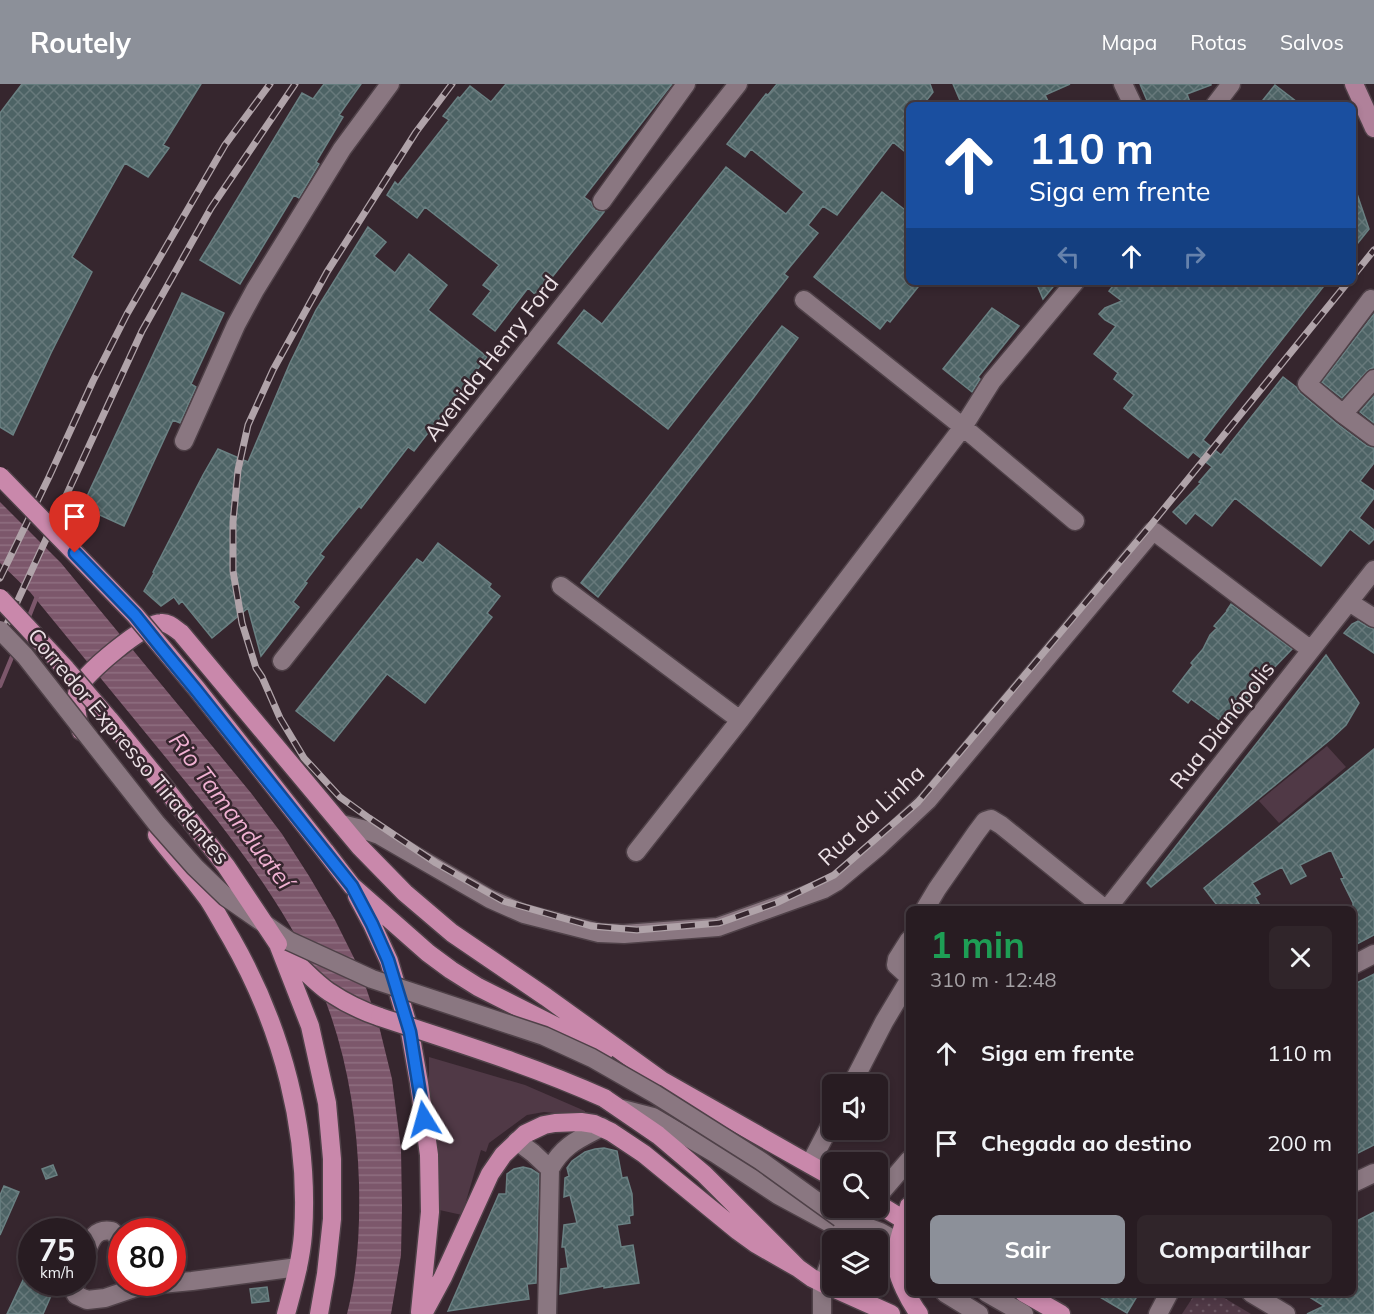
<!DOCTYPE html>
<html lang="pt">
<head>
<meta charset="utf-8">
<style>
  body { margin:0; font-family:Mulish,sans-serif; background:#30252a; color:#f1f3f6; height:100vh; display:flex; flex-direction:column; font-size:22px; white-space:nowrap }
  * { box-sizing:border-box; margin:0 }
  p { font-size:20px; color:#a5a1a5 }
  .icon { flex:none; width:33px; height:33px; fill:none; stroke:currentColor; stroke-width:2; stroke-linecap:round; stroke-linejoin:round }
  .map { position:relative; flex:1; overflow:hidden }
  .sheet { position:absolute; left:906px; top:822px; width:450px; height:390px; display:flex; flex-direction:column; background:#281c22; border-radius:9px; box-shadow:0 3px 9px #0003,0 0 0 2px #443a40 }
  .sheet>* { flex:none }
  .guide { position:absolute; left:906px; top:18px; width:450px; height:183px; border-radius:9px; box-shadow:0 3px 9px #0003,0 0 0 2px #443a40; background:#1a4fa0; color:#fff; overflow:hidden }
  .buttons { position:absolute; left:822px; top:990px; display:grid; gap:12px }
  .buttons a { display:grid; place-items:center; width:66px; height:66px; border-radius:9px; background:#281c22; box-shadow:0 3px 9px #0003,0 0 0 2px #443a40; font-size:30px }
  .speed { position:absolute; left:18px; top:1134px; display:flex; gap:12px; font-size:30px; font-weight:700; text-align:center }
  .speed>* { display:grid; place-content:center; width:78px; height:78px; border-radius:50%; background:#281c22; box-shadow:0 3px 9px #0003,0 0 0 2px #443a40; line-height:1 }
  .speed small { font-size:15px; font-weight:400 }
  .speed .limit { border:9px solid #d22; background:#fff; color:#111 }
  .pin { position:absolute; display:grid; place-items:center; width:51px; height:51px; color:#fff; margin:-62px -26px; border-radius:50% 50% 50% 0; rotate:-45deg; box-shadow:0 0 6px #0007 }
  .pin .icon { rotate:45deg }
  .me { position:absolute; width:66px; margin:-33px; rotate:352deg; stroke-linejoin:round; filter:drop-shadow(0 0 4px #0008) }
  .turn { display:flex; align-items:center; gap:21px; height:126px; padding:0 24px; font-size:27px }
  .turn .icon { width:78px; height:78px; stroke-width:2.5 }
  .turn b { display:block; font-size:42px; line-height:51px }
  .lanes { display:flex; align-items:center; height:57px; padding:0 24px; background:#0003; justify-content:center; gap:30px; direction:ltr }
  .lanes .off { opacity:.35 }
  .round { display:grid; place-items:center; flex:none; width:63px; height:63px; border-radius:9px; background:#30252a }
  .head { display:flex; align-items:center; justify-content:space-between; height:102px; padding:0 24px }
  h1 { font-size:36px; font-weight:700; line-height:45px; color:#1e9e55 }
  .cta { display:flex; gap:12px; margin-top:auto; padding:12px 24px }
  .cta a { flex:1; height:69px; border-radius:9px; background:#8c9099; color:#fff; font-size:24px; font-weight:700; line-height:69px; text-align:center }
  .cta a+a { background:#30252a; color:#f1f3f6 }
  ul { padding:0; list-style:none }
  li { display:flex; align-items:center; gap:18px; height:90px; padding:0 24px }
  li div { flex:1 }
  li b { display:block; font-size:22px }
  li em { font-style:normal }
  header { display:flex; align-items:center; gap:36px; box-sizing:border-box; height:84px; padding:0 30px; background:#8c9099; color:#fff }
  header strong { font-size:28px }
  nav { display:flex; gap:33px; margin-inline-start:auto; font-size:21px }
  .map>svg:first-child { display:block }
  .grass { fill:url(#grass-dots) }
  .park { fill:#503946 }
  .water { fill:url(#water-rules) }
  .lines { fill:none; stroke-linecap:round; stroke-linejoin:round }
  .stream { stroke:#7c576b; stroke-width:4.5 }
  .building { fill:url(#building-cross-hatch); stroke:#6a8183; stroke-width:1.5 }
  .minor-casing { stroke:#4f4148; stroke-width:21 }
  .major-casing { stroke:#4f4148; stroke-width:21 }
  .highway-casing { stroke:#4f4148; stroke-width:21 }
  .minor { stroke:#8a7781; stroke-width:18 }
  .major { stroke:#b0819a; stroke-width:18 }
  .highway { stroke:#c988ab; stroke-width:18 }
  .rail-casing { stroke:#b0a3a9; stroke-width:7 }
  .rail { stroke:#36262e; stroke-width:4.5; stroke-dasharray:14; stroke-linecap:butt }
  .minor-bridge-casing { stroke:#4f4148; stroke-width:21; stroke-linecap:butt }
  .highway-bridge-casing { stroke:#4f4148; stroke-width:21; stroke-linecap:butt }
  .minor-bridge { stroke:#8a7781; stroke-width:18 }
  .highway-bridge { stroke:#c988ab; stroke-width:18 }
  .route-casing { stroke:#114b97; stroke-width:15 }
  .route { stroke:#1a73e8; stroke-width:10 }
  .labels { text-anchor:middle; stroke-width:5; stroke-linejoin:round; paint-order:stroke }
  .street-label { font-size:22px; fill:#ece1e6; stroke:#36262e }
  .water-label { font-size:24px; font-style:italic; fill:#f0b1d2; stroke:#36262e }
</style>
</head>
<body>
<header>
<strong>Routely</strong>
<nav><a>Mapa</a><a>Rotas</a><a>Salvos</a></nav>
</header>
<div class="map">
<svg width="1374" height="1230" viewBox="0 0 1374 1230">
  <defs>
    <pattern id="grass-dots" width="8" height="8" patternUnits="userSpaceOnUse" patternTransform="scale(1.5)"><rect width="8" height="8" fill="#503946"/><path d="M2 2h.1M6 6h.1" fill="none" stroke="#695561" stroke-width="1.8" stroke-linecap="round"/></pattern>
    <pattern id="water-rules" width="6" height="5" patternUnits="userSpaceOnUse" patternTransform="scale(1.5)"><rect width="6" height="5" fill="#7c576b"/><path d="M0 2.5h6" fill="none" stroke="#8f6f80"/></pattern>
    <pattern id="building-cross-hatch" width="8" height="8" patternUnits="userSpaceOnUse" patternTransform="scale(1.5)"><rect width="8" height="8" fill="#4d6365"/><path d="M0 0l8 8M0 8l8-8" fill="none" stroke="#67797b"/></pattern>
  </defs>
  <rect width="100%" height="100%" fill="#36262e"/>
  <path class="grass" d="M1197,1209H1216L1251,1230H1182L1193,1213Z"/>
  <path class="park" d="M1327,662L1346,683L1279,739L1259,717Z
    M429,973L525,1001L585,1027V1032L544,1028L527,1031L489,1059L486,1068L481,1066L462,1131L435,1125L429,1047Z"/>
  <path class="water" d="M0,418L61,479L251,709L282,750L309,792L335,836L360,886L379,942L392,995L401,1065L402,1123L401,1171L391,1230H347C358,1187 360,1143 359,1099C357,1031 346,965 320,903C296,842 256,787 217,736L30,508L0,479Z"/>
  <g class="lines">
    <path class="stream" d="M28,535L38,510
      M0,602L14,568"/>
  </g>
  <path class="building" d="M22,0H201L163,61L169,64L148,93L125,79L72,173L92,188L51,269L13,351L0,343V29Z
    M324,0H361L339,31L343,33L316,78L319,80L299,114L294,111L240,200L200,176L302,9L313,15Z
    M506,0H672L584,113L591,118L595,126L604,128L537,212L528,204L495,247L473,230L491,207L483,201L499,181L425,123L417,134L387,111L395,98L398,101L449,36L443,32L458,13L460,14L470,2L491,18Z
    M777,0H930L933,8L923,21H909V71L893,58L837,131L823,122L808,141L818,149L784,190L788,193L668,345L558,259L584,226L602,240L726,83L786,130L804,108L751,65L745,73L727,60L766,10L768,11Z
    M953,0H1070L1045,11L1050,21H962Z
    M1140,0H1211V1L1187,10L1191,21H1149Z
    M1275,1L1301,21H1259Z
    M1353,104H1355L1369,145L1353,165Z
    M882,108L909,129V198H922L890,238L887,236L880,245L814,193Z
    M368,143L386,158L374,172L395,189L409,170L447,201L428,226L487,273L414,367L408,363L361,424L359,422L320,470L324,473L305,498L307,499L293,518L299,523L261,572L248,524L212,554L182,517L179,520L174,513L161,522L144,507L154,489L153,488L203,391L218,365L248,378L290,279L316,226Z
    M1036,198H1057L1043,215Z
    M1116,198H1327L1203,356L1221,371L1283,293L1296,303L1300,309L1336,339L1367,362L1374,364V379L1360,397L1374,407V414L1359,434L1374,446V455L1369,460L1350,445L1321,482L1235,414L1212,442L1195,429L1186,440L1173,428L1201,399L1199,398L1212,383L1193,368L1188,374L1124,324L1134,311L1114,295L1118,289L1094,270L1116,242L1105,236L1099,230L1105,224L1122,217L1109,207Z
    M182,209L224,229L191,300L196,303L180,339L173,336L124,442L82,423Z
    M992,224L1019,242L978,293L980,295L972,308L943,285Z
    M1374,230V284L1370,285L1366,288L1342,314L1322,298Z
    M782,242L798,254L754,313L598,513L581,499Z
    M1374,312V339L1360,328Z
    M438,459L491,500L489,503L500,512L487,529L492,533L425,619L387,590L334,657L296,627L417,475L423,479Z
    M1231,520L1292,565L1265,593L1267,594L1247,617L1225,640L1191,615L1188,619L1173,607L1193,581L1191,579L1203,565L1210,551L1217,544L1214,542L1228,526H1227Z
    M1358,537L1368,543L1374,545V569L1344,549L1352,540Z
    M1326,571L1359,619L1346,641L1331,655L1151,803L1147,799Z
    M1374,665V851L1353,862V819L1341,795L1344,794L1331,766L1300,781L1306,792L1291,800L1282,783L1252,799L1260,810L1255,813L1262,825H1220L1204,804Z
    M1374,890V1061L1356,1070L1353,1064V901Z
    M604,1064L617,1067L622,1094L627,1093L632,1110L633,1131L629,1132L630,1139L617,1141L621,1163L633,1161L639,1199L604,1204V1202L560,1210L561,1185L568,1184L565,1163H562L564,1141L577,1139L570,1111L564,1113L565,1094L569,1092L567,1084L572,1077L585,1068L595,1065Z
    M53,1081L57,1091L46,1095L42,1085Z
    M523,1083L531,1085L539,1090L536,1199L527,1200L529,1215L448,1227L499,1110H506L507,1090L514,1085Z
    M4,1102L19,1108L0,1151V1111Z
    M1374,1128V1230H1307L1324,1222L1303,1209H1353V1139Z
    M32,1177V1198H57L43,1230H7Z
    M267,1203L269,1217L252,1219L250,1205Z
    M1093,1209H1139L1127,1229Z"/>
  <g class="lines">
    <defs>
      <path id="minor" d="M1123,0L1133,21
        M1215,21L1231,0
        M602,117L686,0
        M1371,215L1307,300L1343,330L1374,295
        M804,216L963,343L1075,437
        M1343,330L1374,353
        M184,357L236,241L255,206L342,65L390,0
        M561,502L740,636
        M1349,518L1374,534
        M282,577L738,0
        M341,740L362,745L379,751L490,815L524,830L599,849L624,850L718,843L824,805L836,798L878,763L928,716L1152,448H1155L1311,566
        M636,768L740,636L963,343L992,297L1075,198
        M925,825L937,805L976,749L985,737L991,735L1001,741L1105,825
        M1107,825L1374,486
        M1353,881L1374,870
        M852,1000L884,938L908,898L907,891L896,881L897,875L909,856
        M622,1025L653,1033L716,1070L778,1111L856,1153L863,1152
        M517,1057L533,1069L550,1085
        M810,1080L832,1038
        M1353,1099L1374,1089
        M878,1112L909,1076
        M852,1143L864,1142L880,1148L909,1164
        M848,1148L868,1124
        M878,1164L896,1179L909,1187
        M82,1178C90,1162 91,1143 112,1147L122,1158
        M76,1198L74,1207L76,1211L87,1216L105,1214L149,1199L161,1200L192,1197L298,1183
        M945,1209L979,1230
        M987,1209L1024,1230
        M1251,1209L1286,1230
        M547,1230L550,1085C563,1061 579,1055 602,1043
        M822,1230V1199L832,1173
        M1158,1230L1169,1209"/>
      <path id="major" d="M1354,0L1374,44"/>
      <path id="highway" d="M81,647C77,634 74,619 78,605C83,590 145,539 161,539C169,538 175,545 181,549L360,763L405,809L452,849L546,913L664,998
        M157,751C174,773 192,793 208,815C216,827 223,841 231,854C282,943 310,1047 303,1150C301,1177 293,1204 286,1230
        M325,767L352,802L428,869L451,886L478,903L605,967
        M357,812L372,840L389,877L410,948L419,999L429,1071L430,1128L420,1228
        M278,860L310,942L327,1019L332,1075V1135L326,1190L319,1230
        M284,866C298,880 312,896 329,908C344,918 362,927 380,933
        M654,992L832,1093
        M604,1014L658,1051L704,1090L798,1184L812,1194L822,1199L891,1230
        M878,1120L909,1139
        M909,1122C905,1138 895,1162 896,1178C897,1193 910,1218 919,1230
        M1024,1209L1061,1230
        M423,1230L443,1193L490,1090L503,1071L525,1050L544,1041L555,1039L581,1038L594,1040L611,1048L644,1070L738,1147L756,1160L798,1184"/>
    </defs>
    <use href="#minor" class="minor-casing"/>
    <use href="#major" class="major-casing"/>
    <use href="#highway" class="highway-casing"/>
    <use href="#minor" class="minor"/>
    <use href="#major" class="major"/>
    <use href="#highway" class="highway"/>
    <defs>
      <path id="rail" d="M452,0L416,48L327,188L273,286L248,341L238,386L233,438V487L242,539L256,584L262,593L280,634L304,674L340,713L369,734L436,779L503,817L591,842L637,846L719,839L776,819L834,791L918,718L1150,442L1348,198
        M1353,192L1374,166
        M0,494L49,393L93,297L127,230L225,61L270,0
        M0,555L142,247L211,124L295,0"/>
    </defs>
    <use href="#rail" class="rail-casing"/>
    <use href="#rail" class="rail"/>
    <defs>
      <path id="minor-bridge" d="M0,546L25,572L157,740L195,783L226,813L289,857L372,895L544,952L592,974L655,1010L761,1077L840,1134"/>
      <path id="highway-bridge" d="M0,392L135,531L197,605L325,767
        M0,514L66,585L109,635L162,700L226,782L278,860
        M380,933C455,958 531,981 604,1014"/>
    </defs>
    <use href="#minor-bridge" class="minor-bridge-casing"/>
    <use href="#highway-bridge" class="highway-bridge-casing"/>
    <use href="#minor-bridge" class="minor-bridge"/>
    <use href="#highway-bridge" class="highway-bridge"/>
  </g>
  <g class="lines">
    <defs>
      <path id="route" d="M75,469L135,531L159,561L196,606L352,802L372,840L388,876L410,948L424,1035"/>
    </defs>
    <use href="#route" class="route-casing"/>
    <use href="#route" class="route"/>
  </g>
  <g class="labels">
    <g class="street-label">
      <text transform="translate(491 274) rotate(-52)" y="8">Avenida Henry Ford</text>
      <text transform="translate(1222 641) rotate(-52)" y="8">Rua Dianópolis</text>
      <text transform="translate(129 662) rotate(50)" y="8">Corredor Expresso Tiradentes</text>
      <text transform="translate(871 731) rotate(-43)" y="8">Rua da Linha</text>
    </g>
    <g class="water-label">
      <text transform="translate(231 727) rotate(53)" y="8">Rio Tamanduateí</text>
    </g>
  </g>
</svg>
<div class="buttons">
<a><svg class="icon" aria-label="sound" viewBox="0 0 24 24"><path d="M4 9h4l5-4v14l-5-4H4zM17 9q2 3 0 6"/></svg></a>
<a><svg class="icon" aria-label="search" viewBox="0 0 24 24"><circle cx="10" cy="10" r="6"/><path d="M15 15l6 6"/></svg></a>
<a><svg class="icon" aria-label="layers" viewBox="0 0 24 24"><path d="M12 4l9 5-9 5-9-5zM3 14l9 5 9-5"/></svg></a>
</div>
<div class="speed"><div>75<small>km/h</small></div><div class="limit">80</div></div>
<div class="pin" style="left:75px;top:469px;background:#d93025"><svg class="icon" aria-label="arrive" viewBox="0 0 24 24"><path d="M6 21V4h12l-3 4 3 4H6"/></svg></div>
<svg class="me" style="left:424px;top:1035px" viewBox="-20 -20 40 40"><path d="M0-17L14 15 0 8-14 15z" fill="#1a73e8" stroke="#fff" stroke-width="4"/></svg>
<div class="guide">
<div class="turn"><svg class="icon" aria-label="ahead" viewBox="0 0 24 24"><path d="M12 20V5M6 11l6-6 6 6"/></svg><div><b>110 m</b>Siga em frente</div></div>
<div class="lanes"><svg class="icon off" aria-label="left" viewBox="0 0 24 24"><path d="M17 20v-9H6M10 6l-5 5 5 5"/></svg><svg class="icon" aria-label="ahead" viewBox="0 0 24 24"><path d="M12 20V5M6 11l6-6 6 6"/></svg><svg class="icon off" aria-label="right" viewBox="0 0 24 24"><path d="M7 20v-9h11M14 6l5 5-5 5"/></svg></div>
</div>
<section class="sheet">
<div class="head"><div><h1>1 min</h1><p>310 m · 12:48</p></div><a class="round"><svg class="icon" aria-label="close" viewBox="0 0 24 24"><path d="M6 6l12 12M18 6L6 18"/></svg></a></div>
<ul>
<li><svg class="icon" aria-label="ahead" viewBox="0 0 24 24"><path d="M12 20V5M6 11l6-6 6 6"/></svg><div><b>Siga em frente</b></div><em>110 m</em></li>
<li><svg class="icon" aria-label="arrive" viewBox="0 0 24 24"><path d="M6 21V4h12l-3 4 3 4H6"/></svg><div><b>Chegada ao destino</b></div><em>200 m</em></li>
</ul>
<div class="cta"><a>Sair</a><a>Compartilhar</a></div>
</section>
</div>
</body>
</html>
